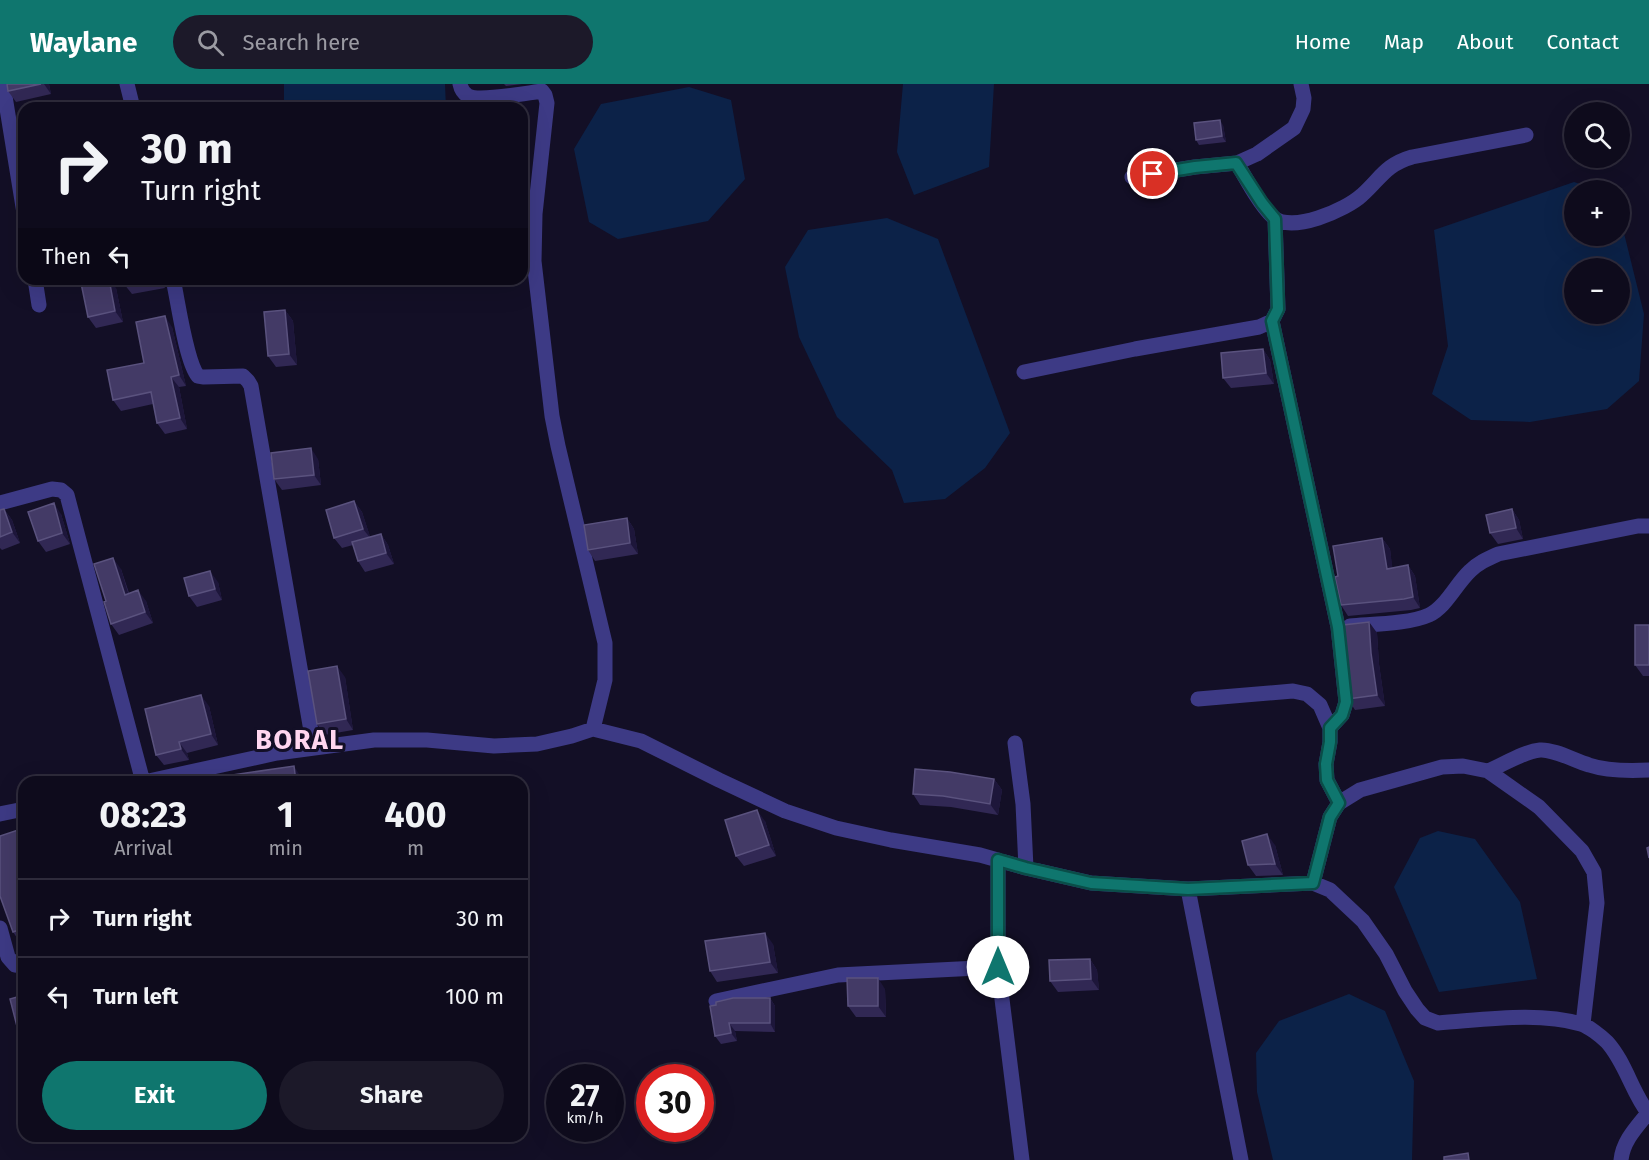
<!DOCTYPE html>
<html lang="en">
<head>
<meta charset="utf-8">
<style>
  body { margin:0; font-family:"Fira Sans",sans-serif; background:#1c1929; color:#f1f3f6; height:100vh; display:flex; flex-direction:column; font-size:22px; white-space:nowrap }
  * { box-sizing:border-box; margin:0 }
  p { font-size:20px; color:#9b9ba3 }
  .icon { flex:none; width:33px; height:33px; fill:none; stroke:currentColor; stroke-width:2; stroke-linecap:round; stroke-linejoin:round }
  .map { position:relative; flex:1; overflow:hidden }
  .side { position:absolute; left:18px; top:692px; width:510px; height:366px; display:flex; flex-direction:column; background:#0e0b1c; border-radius:18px; box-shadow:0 6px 24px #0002,0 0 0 2px #2e2b3b }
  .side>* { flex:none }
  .top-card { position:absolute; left:18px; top:18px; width:510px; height:183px; border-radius:18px; box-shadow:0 6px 24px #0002,0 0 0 2px #2e2b3b; background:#0e0b1c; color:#f1f3f6; overflow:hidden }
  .controls { position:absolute; left:1564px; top:18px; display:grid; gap:12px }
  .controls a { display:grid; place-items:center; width:66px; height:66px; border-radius:50%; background:#0e0b1c; box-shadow:0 6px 24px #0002,0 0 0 2px #2e2b3b; font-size:30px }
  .speed { position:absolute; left:546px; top:980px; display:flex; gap:12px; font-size:30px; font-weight:700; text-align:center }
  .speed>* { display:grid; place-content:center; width:78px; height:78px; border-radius:50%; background:#0e0b1c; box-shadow:0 6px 24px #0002,0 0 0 2px #2e2b3b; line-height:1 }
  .speed small { font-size:15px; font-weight:400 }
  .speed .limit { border:9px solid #d22; background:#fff; color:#111 }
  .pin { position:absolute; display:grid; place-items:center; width:51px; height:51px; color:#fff; margin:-26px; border:3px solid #fff; border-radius:50%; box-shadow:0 2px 6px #0007 }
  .me { position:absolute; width:66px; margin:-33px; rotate:0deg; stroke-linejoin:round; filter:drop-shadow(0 0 4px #0008) }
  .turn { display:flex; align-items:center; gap:21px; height:126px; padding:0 24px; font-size:27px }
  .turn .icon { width:78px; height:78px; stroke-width:2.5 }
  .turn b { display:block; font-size:42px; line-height:51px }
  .then { display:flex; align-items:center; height:57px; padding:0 24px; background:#0003; gap:12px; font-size:22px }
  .eta { display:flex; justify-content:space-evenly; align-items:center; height:102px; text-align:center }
  .eta b { font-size:36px; font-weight:700; line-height:42px }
  .cta { display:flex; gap:12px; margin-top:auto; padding:12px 24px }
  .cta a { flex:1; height:69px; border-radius:36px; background:#0f766e; color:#fff; font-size:24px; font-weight:700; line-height:69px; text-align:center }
  .cta a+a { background:#1c1929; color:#f1f3f6 }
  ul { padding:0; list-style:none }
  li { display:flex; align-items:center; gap:18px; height:78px; padding:0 24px; border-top:2px solid #2e2b3b }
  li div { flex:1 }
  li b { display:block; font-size:22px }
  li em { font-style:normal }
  header { display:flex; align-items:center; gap:36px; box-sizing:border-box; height:84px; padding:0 30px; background:#0f766e; color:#fff }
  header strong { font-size:28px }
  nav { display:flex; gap:33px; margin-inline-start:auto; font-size:21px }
  .search { width:420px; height:54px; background:#1c1929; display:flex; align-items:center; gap:15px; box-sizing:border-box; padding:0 21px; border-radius:33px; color:#9b9ba3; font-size:22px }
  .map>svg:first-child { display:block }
  .water { fill:#0c2248; fill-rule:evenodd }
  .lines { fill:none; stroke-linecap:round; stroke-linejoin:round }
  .minor { stroke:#3d3a85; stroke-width:15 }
  .wall { fill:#312854 }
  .shaded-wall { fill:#1d163a }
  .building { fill:#433a66; stroke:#5a527e; stroke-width:1.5 }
  .route-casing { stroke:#0a4d48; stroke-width:15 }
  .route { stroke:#0f766e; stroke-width:10 }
  .labels { text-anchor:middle; stroke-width:6; stroke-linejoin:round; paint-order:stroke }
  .district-label { font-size:27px; font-weight:bold; letter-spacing:1.5px; fill:#ffd6f0; stroke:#130f26 }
</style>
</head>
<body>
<header>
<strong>Waylane</strong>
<div class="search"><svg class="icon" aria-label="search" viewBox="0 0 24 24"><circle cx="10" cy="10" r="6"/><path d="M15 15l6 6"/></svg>Search here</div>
<nav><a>Home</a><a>Map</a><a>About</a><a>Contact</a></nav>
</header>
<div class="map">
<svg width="1649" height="1076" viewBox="0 0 1649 1076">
  <rect width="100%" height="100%" fill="#130f26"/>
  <path class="water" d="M284,0H445L446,24H284Z
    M903,0H994L989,83L914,111L897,68Z
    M689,3L731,16L745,95L708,137L618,155L589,138L574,65L601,20Z
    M1574,98L1599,106H1575V152H1620V133L1644,230L1639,297L1607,325L1530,338L1471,336L1432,310L1448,262L1434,146ZM1620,184V230H1575V184Z
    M887,134L938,155L1010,349L985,384L945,415L904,419L892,386L837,333L799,253L785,183L808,146Z
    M1438,747L1475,755L1520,818L1537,895L1439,908L1394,803L1420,754Z
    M1349,910L1385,927L1414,997L1412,1076H1273L1257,1008L1256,969L1279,937Z"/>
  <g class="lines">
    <path class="minor" d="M3,0L24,129
      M127,0L133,24
      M460,0C461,5 463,9 468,12C480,18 526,9 542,7L545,11L547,19L535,130L534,177L552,332L558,362L605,559V596L593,645
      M1237,79C1246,95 1260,121 1273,133C1291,150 1346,126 1362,111C1381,94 1385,81 1412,73L1526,51
      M1132,93L1195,83L1237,79L1257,70L1294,44L1303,25L1304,14L1301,0
      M35,195L39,221
      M173,195C178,217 186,278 198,292L204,293L243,292L248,297L251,302L314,664
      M1272,237L1338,543L1346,618L1342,631L1330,644
      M1024,288L1135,265L1259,243L1272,237L1278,225L1275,135
      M0,419L52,405L61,406L67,411L143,698
      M1350,542C1372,540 1409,540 1429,531C1446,523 1456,500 1470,487C1478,479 1487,475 1498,470L1638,442H1649
      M1198,615L1293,607L1307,610L1320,621L1330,644V658L1326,680L1327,696L1339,719
      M1015,659L1023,720L1026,784
      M1488,687C1505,680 1522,668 1540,666C1554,665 1575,677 1589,681C1607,687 1630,687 1649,686
      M144,698L277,669L374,656H427L494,662L537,660L572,652L593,645L641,657L719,696L785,727L836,744L891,756L980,771L1026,784L1091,799L1188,805L1313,799L1330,806L1363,837L1386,870L1405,907L1417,925L1425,934L1438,939C1482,936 1538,927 1581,940C1588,942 1601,952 1607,958C1626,979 1632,1009 1649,1030
      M0,730L24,725
      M998,776V883L1022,1076
      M1313,799L1330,733L1339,719L1360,706L1442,683L1463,682L1488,687L1539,723L1582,767L1594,788L1597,819L1583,940
      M1188,805L1241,1076
      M0,844L8,873L15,881L24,882
      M716,917L838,891L998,883
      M1621,1076C1623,1057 1636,1044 1648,1029"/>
  </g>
  <path class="wall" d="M7,0H49L51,10L16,18L8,7Z
    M504,0H522L506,2Z
    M1223,41L1226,58L1199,61L1196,56Z
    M123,195H164L165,204L132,210L124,200Z
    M116,204L123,238L96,244L88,233Z
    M285,226L293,237L297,281L276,283L268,272Z
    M172,243L186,302L179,303L187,345L165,350L157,339L153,320L121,327L113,316Z
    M1263,265L1270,276L1274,300L1231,304L1223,294Z
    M318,375L321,401L282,406L274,395Z
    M354,417L362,428L370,453L381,450L388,461L394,480L365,488L358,477L353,461L342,464L334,454Z
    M4,425L12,436L20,459L2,466L0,464V426Z
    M1512,425L1519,436L1523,455L1498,460L1490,449Z
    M61,430L70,460L46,468L38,457Z
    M627,434L634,445L638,470L595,477L588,466Z
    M1382,454L1390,465L1392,484L1408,481L1415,492L1420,524L1411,526L1348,532L1341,521L1338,492Z
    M121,485L129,509L146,517L153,539L119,551L111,540Z
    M218,498L222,516L197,523L189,512Z
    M1369,538L1377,549L1379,580L1385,622L1355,626L1348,615Z
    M1649,541V592H1643L1635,581Z
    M345,593L353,646L324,651L317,640Z
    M209,622L218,661L187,669L189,676L164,681L156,671Z
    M994,695L1002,706L998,731L951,723L920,721L913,710Z
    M765,737L776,772L744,782L736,772Z
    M24,744V864L13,848Z
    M1275,761L1283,791L1256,792L1248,781Z
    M773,860L778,889L717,898L710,887Z
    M1090,875L1097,886L1099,906L1058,908L1050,897Z
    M885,905L886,933H856L848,922Z
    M770,914L775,922V948L735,947L737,957L721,960L715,952L710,922Z"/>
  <path class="shaded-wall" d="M44,0H49L51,10Z
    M1220,36L1223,41L1226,58L1222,52Z
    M109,195L116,204L123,238L115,227Z
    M159,195H164L165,204Z
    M285,226L293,237L297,281L289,270Z
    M165,232L172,243L186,302L179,291Z
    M1263,265L1270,276L1274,300L1266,289Z
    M171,293L179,303L187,345L180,334Z
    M311,364L318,375L321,401L314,391Z
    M354,417L362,428L371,455L363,445Z
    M54,419L61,430L70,460L62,449Z
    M4,425L12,436L20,459L12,448Z
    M1512,425L1519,436L1523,455L1516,444Z
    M627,434L634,445L638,470L630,459Z
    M381,450L388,461L394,480L386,469Z
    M1382,454L1390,465L1394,495L1387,485Z
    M113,474L121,485L132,522L125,511Z
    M1408,481L1415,492L1420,524L1413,513Z
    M210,487L218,498L222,516L215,505Z
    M138,506L146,517L153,539L145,528Z
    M1369,538L1377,549L1379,580L1385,622L1377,611L1371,569Z
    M337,582L345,593L353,646L346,635Z
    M201,611L209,622L218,661L211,650Z
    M179,658L187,669L189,676L181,665Z
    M294,682L304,698H296Z
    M994,695L1002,706L998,731L990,720Z
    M757,726L765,737L776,772L769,761Z
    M1267,750L1275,761L1283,791L1275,780Z
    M765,849L773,860L778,889L770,878Z
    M1090,875L1097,886L1099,906L1091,895Z
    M878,894L885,905L886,933L878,922Z
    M770,914L775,922V948L770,939Z
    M729,939L735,947L737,957L731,949Z"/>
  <path class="building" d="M7,0H41L8,7Z
    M1220,36L1222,52L1196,56L1194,39Z
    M100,195H109L115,227L88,233L81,199Z
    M123,195H148L124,200Z
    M285,226L289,270L268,272L264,228Z
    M165,232L179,291L171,293L180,334L157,339L151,308L113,316L107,286L144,279L136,238Z
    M1263,265L1266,289L1223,294L1221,269Z
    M311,364L314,391L274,395L271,369Z
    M354,417L363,445L334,454L326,426Z
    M54,419L62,449L38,457L28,428Z
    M4,425L12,448L0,453V426Z
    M1512,425L1516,444L1490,449L1486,431Z
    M627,434L630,459L588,466L584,441Z
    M381,450L386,469L358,477L352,458Z
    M1382,454L1387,485L1408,481L1413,513L1404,515L1341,521L1335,493L1338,492L1333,462Z
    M113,474L125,511L138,506L145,528L111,540L104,518L106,517L94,480Z
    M210,487L215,505L189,512L184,494Z
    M1369,538L1371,569L1377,611L1348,615L1343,541Z
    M1635,541H1649V581H1635Z
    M337,582L346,635L317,640L308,587Z
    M201,611L211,650L179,658L181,665L156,671L145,625Z
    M294,682L296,698H185Z
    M915,685L950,688L994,695L990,720L943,712L913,710Z
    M757,726L769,761L736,772L725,736Z
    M24,744V844L13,848L0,812V752Z
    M1267,750L1275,780L1248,781L1242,757Z
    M1649,763V774L1647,764Z
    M765,849L770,878L710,887L705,857Z
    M1090,875L1091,895L1050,897L1049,876Z
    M847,894H878V922H848Z
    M24,911V962H22L10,915Z
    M733,914H770V939H729L731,949L715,952L710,922L716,921V918Z
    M1468,1069L1469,1076H1444V1073Z"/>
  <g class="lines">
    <defs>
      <path id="route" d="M998,883V776L1026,784L1091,799L1188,805L1313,799L1330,733L1339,719L1327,696L1326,680L1330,658V644L1342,631L1346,618L1338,543L1272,237L1278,225L1275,135L1262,119L1236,79L1195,83L1153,90"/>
    </defs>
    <use href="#route" class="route-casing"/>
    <use href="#route" class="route"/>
  </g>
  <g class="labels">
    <g class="district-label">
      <text x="300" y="665">BORAL</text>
    </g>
  </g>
</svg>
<div class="controls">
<a><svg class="icon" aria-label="search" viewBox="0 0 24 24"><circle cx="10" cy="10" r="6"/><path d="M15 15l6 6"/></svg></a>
<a>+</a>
<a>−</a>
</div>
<div class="speed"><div>27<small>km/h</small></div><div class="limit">30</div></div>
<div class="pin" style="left:1153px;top:90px;background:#d93025"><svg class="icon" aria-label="arrive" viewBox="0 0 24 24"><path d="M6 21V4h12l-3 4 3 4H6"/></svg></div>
<svg class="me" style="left:998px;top:883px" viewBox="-20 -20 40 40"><circle r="19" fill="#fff"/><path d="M0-13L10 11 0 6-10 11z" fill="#0f766e"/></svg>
<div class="top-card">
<div class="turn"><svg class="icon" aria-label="right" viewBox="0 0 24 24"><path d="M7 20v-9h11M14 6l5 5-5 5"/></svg><div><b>30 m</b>Turn right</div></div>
<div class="then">Then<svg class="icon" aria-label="left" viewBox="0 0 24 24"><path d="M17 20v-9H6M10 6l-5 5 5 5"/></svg></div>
</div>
<section class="side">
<div class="eta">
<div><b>08:23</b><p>Arrival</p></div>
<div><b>1</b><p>min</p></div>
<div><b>400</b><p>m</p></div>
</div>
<ul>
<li><svg class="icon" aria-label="right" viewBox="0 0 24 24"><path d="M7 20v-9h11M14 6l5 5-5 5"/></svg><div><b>Turn right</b></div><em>30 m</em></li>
<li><svg class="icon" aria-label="left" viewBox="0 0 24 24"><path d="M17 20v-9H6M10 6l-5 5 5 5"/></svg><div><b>Turn left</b></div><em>100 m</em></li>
</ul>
<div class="cta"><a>Exit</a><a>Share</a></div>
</section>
</div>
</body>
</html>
